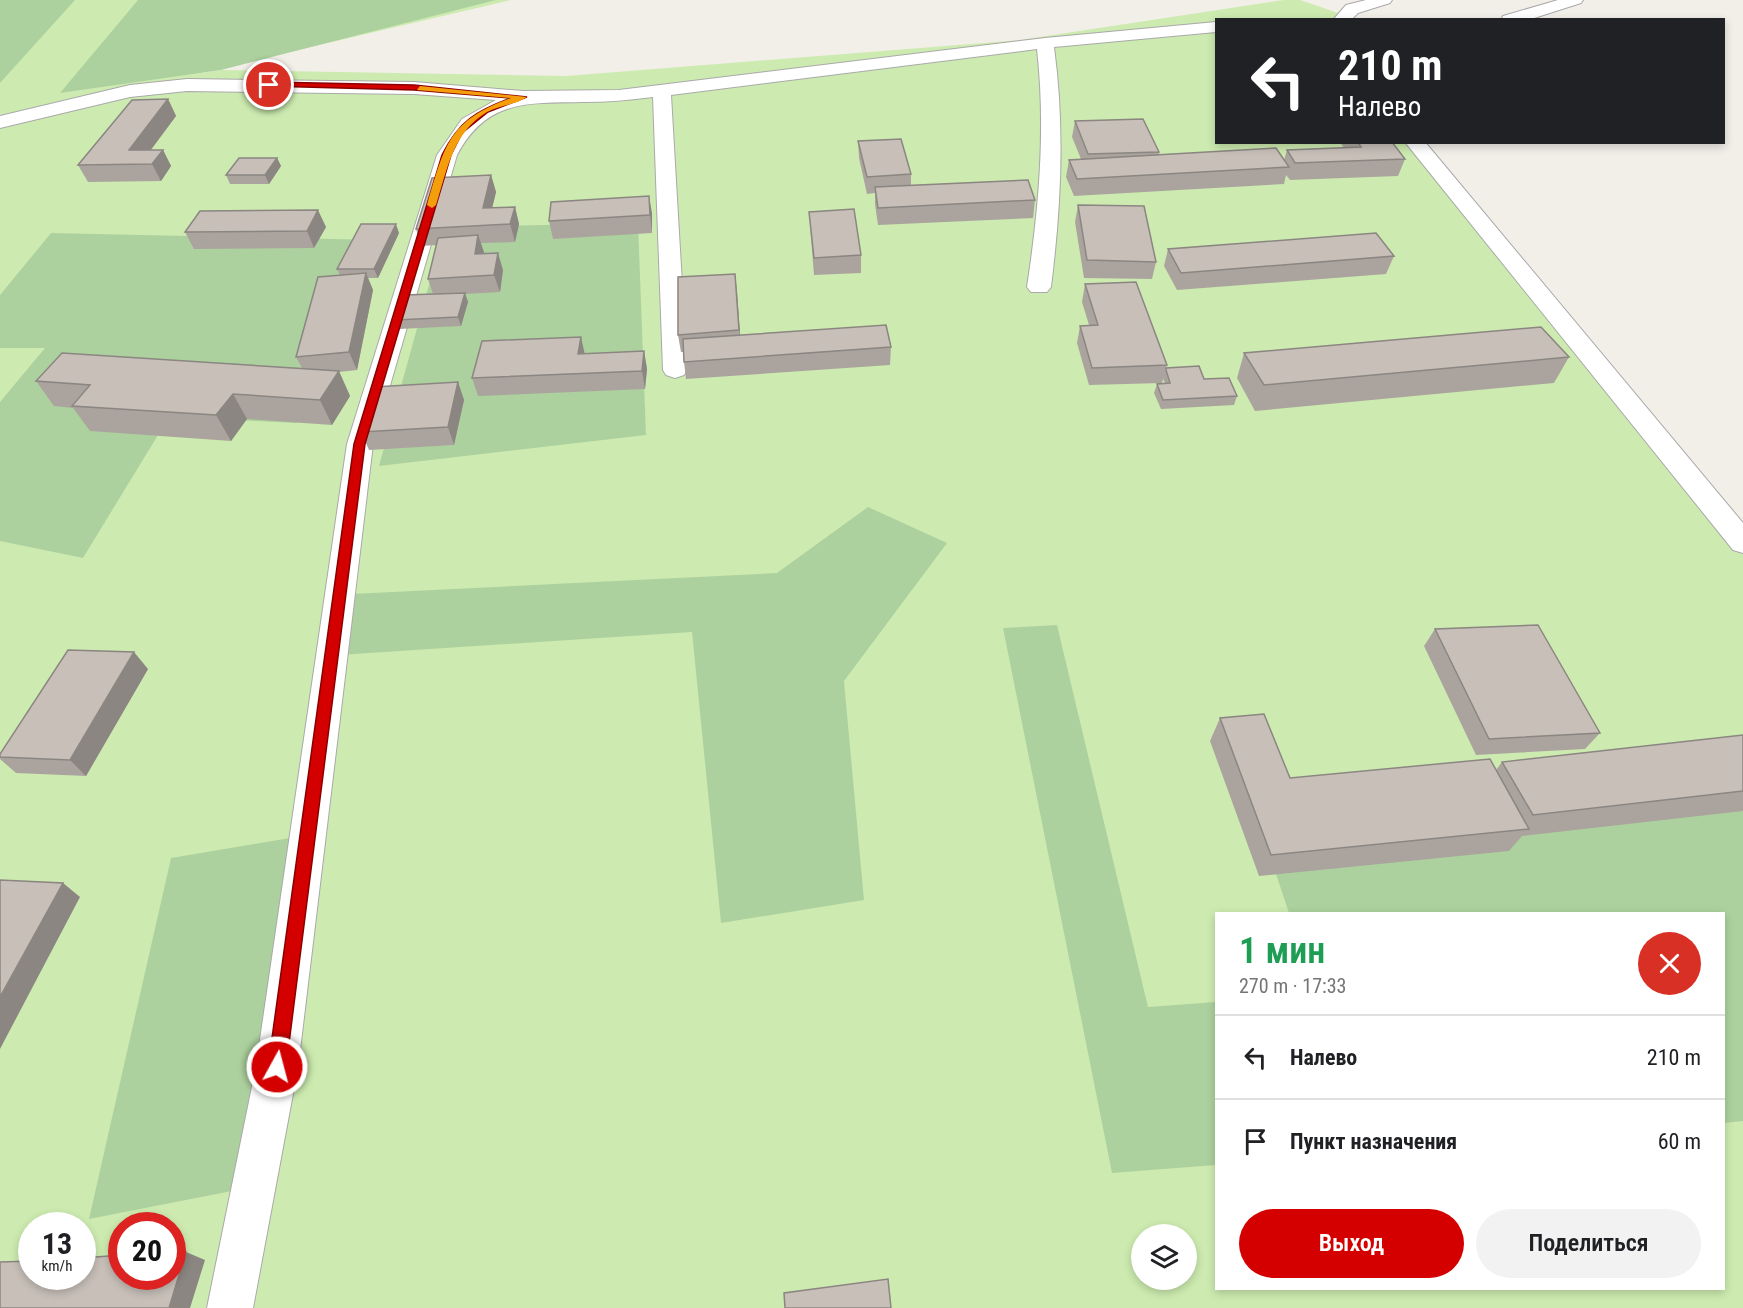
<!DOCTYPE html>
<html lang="ru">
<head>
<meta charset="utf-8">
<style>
  body { margin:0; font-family:"Roboto Condensed",sans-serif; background:#f2f2f2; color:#202124; height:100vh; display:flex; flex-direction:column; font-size:22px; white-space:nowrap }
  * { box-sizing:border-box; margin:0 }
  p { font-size:20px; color:#757577 }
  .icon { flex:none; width:33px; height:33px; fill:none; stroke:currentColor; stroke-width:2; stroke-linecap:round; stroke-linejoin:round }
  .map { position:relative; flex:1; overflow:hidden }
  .sheet { position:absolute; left:1215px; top:912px; width:510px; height:378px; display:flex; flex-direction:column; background:#fff; border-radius:0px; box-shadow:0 3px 9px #0003 }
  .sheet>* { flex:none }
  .top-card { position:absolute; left:1215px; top:18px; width:510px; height:126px; border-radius:0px; box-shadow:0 3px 9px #0003; background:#202124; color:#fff; overflow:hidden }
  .controls { position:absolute; left:1131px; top:1224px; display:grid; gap:12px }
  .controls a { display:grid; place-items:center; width:66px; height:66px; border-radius:50%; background:#fff; box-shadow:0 3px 9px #0003; font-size:30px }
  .speed { position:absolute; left:18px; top:1212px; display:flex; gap:12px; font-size:30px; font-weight:700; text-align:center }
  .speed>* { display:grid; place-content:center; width:78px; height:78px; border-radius:50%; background:#fff; box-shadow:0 3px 9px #0003; line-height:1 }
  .speed small { font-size:15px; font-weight:400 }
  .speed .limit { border:9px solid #d22; background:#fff; color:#111 }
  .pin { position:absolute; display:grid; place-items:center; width:51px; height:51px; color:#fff; margin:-26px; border:3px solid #fff; border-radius:50%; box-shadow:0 2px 6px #0007 }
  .me { position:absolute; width:66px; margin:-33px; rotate:7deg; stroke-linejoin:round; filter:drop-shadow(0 0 4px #0008) }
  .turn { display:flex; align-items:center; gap:21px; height:126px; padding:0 24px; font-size:27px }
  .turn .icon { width:78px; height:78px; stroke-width:2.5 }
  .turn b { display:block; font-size:42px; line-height:51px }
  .round { display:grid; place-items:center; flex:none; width:63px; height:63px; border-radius:32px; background:#f2f2f2 }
  .head { display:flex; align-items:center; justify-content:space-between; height:102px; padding:0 24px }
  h1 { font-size:36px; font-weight:600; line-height:45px; color:#1e9e55 }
  .primary-button { display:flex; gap:12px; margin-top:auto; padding:12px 24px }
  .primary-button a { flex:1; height:69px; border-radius:36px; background:#d40000; color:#fff; font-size:24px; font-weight:600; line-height:69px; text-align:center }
  .primary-button a+a { background:#f2f2f2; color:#202124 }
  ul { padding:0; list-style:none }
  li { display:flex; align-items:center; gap:18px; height:84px; padding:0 24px; border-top:2px solid #e0e0e0 }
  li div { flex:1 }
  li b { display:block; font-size:22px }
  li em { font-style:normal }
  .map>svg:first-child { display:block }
  .grass { fill:#cdebb0; fill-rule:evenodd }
  .forest { fill:#add19e }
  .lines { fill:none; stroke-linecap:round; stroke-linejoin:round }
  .service-casing { stroke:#a9a9a9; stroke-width:2 }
  .service { fill:#fff; fill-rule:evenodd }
  .wall { fill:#aba49e }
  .shaded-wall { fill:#8b8681 }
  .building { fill:#c7bfb8; stroke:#8b8681; stroke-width:1.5 }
  .route { fill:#d40000; stroke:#8a0000; stroke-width:1.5 }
  .slow { fill:#f59e0b }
</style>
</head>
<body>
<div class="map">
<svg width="1743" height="1308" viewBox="0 0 1743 1308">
  <rect width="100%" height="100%" fill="#f2efe9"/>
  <path class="grass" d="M65,0H511L195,74L221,70L566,76L1020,40L1284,0H1300L1350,17L1348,20H1216V142L1408,143L1743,552V1308H0V69ZM1216,914H1724V1288H1216ZM32,1226H82V1276H32ZM122,1226H172V1276H122ZM1142,1234H1186V1280H1142Z"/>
  <path class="forest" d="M0,0H75L0,83Z
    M138,0H496L221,70L60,93Z
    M638,223L646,435L379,466L445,227Z
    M51,233L379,240L297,423L169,417L83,558L0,541V402L45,348H0V295Z
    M868,507L947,543L844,681L864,900L721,923L692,632L339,655L351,594L777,573Z
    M1057,625L1148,1007L1216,1002V1165L1112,1173L1003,628Z
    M1743,801V1121L1724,1123V914L1289,913L1263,835Z
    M290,838L237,1190L89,1219L171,858Z"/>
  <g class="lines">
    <defs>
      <path id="service" d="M1366,0H1392L1390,3L1358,13L1351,20H1333L1346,5Z
        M1558,0H1583L1581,3L1528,20H1501L1503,16Z
        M1216,22V32L1054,47C1065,128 1061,207 1051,287L1047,292H1031L1027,287C1039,208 1046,129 1037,49L671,95L687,370L684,375L675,378L666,375L663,370L653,97C630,100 607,102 584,102C528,103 487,99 457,155L373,444L298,1067L253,1308H207L256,1067L347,444L437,155L462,119L496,100L414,94L187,91L130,97L0,128V116L130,85L187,79L414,82L523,91L619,90L1045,38Z
        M1405,142H1425L1743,523V553L1733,550Z"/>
    </defs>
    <use href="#service" class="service-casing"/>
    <use href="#service" class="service"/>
  </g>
  <path class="wall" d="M168,99L176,116L151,150H163L171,166L161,181L88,182L78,165Z
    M1075,121L1159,152V155L1284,160L1287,150L1344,148L1340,142H1392L1405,159L1398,176L1290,180L1286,175L1284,184L1074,196L1066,177L1069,160L1081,159L1072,137Z
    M858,141L911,174V185L1035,200L1033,218L878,225L875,204V193L867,194L859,158Z
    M277,158L281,166L269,184H230L226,175Z
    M491,175L496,192L492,208L515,207L519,224L515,242L481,243L483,254L503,270L500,292L465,294L468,302L461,326L399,329L396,320L433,294L428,279L436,245L421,246L416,229Z
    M1078,205L1156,262L1152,279L1084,278L1075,222Z
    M809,212L861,255V273L814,275Z
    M652,213V233L553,239L549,221Z
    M326,227L314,248L194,249L185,232Z
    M399,233L378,278H368L373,290L357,370L339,372L350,396L332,425L247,419L231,441L90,431L73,408L54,406L36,381L302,368L296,357L340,275L337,269Z
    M1168,249L1394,256L1386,274L1177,290L1164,266Z
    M735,274L740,335L891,347L890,365L686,379L684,362L683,352H681L678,335Z
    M1085,284L1167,365L1166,368L1204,379L1237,396L1234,405L1161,409L1154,393L1157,384L1165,383L1163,379L1162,383L1089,385L1077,343L1080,326L1089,325L1082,302Z
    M644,351L647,369L645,389L478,396L472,378L585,354Z
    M1244,353L1569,357L1554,383L1255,411L1237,378Z
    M458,382L464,400L454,445L369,450L361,432Z
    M1435,629L1600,733L1585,749L1476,755L1424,646Z
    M148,669L86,776L16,773L0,759V754Z
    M1220,718L1290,778L1496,770L1502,762L1743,735V811L1522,836L1509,851L1259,876L1210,741Z"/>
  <path class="shaded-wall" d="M168,99L176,116L140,164L129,150Z
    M163,150L171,166L161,181L152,164Z
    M277,158L281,166L269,184L265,175Z
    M491,175L496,192L488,225L483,208Z
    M649,196L652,213V233L650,215Z
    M515,207L519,224L515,242L510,224Z
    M318,210L326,227L314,248L307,231Z
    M396,224L399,233L378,278L374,269Z
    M478,235L484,252L480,272L475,254Z
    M498,253L503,270L500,292L494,275Z
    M366,273L373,290L357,370L349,352Z
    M735,274L737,291L741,348L739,330Z
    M465,293L468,302L461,326L458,317Z
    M581,337L585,355L578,354Z
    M644,351L647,369L645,389L642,371Z
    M339,371L350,396L332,425L320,400Z
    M458,382L464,400L454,445L448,427Z
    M233,394L247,419L231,441L216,415Z
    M134,652L148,669L86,776L70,760Z
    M63,883L80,897L0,1049V997Z
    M186,1252L205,1260L190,1308H169Z"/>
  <path class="building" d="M168,99L129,150H163L152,164L78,165L132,100Z
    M1143,119L1159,152L1088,154L1075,121Z
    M901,139L911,174L867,177L858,141Z
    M1358,142H1392L1405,159L1295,163L1287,150L1361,147Z
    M1276,148L1289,167L1077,179L1069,160Z
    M239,158H277L265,175H226Z
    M491,175L483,208L515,207L510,224L416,229L432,178Z
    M1028,180L1035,200L878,208L875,187Z
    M649,196L650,215L549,221L551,202Z
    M1078,205L1144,206L1156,262L1087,260Z
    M854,209L861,255L814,258L809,212Z
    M318,210L307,231L185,232L200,211Z
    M361,224H396L374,269H337Z
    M1376,233L1394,256L1181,273L1168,249Z
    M478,235L475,254L498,253L494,275L428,279L438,238Z
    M366,273L349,352L296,357L318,277Z
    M735,274L739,330L678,335V277Z
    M1136,282L1167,365L1092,368L1080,326L1098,325L1085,284Z
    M465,293L458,317L396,320L404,295Z
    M886,325L891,347L684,362L683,339Z
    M1541,327L1569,357L1264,385L1244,353Z
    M581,337L578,354L644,351L642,371L472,378L482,341Z
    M62,353L339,371L320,400L233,394L216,415L72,406L90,385L36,381Z
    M1199,366L1204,379L1229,378L1237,396L1163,400L1157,384L1170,383L1166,370V368Z
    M458,382L448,427L361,432L374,387Z
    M1538,625L1600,733L1489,739L1435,629Z
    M68,650L134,652L70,760L0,757V754Z
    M1264,714L1290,778L1490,759L1529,829L1271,855L1220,718Z
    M1743,735V791L1533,815L1502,762Z
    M0,880L63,883L0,997Z
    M172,1252H186L169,1308H0V1262L32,1261V1276H82V1258L122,1255V1276H172Z
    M888,1279L891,1308H785L784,1293Z"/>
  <path class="route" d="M269,82L414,85L527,97L488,112L462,133L451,155L365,444L286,1067L283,1073L277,1076L271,1073L268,1067L354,444L442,155C459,121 476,111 511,98L414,90L267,86Z"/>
  <path class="slow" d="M420,86L527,97C516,105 500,105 487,112C453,132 447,170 436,205L432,208L427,205C445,145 448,121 511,98L417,90Z"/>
</svg>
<div class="controls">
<a><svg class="icon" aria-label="layers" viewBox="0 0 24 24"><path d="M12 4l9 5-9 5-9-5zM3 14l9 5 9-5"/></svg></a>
</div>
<div class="speed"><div>13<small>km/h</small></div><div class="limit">20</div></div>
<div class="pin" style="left:269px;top:85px;background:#d93025"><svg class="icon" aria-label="arrive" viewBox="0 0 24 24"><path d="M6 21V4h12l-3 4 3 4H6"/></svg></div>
<svg class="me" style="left:277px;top:1067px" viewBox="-20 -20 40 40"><circle r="17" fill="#d40000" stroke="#fff" stroke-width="3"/><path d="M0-11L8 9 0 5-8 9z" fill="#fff"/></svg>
<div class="top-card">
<div class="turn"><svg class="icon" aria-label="left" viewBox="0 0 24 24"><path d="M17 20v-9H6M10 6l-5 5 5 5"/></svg><div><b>210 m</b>Налево</div></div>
</div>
<section class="sheet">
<div class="head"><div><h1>1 мин</h1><p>270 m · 17:33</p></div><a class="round" style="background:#d93025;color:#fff"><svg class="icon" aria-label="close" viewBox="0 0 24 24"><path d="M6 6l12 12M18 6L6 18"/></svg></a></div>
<ul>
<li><svg class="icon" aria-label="left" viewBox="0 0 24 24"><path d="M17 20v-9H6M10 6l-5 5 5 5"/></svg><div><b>Налево</b></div><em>210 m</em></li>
<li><svg class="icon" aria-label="arrive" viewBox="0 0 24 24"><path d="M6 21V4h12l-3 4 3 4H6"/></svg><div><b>Пункт назначения</b></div><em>60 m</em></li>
</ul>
<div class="primary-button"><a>Выход</a><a>Поделиться</a></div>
</section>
</div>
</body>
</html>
